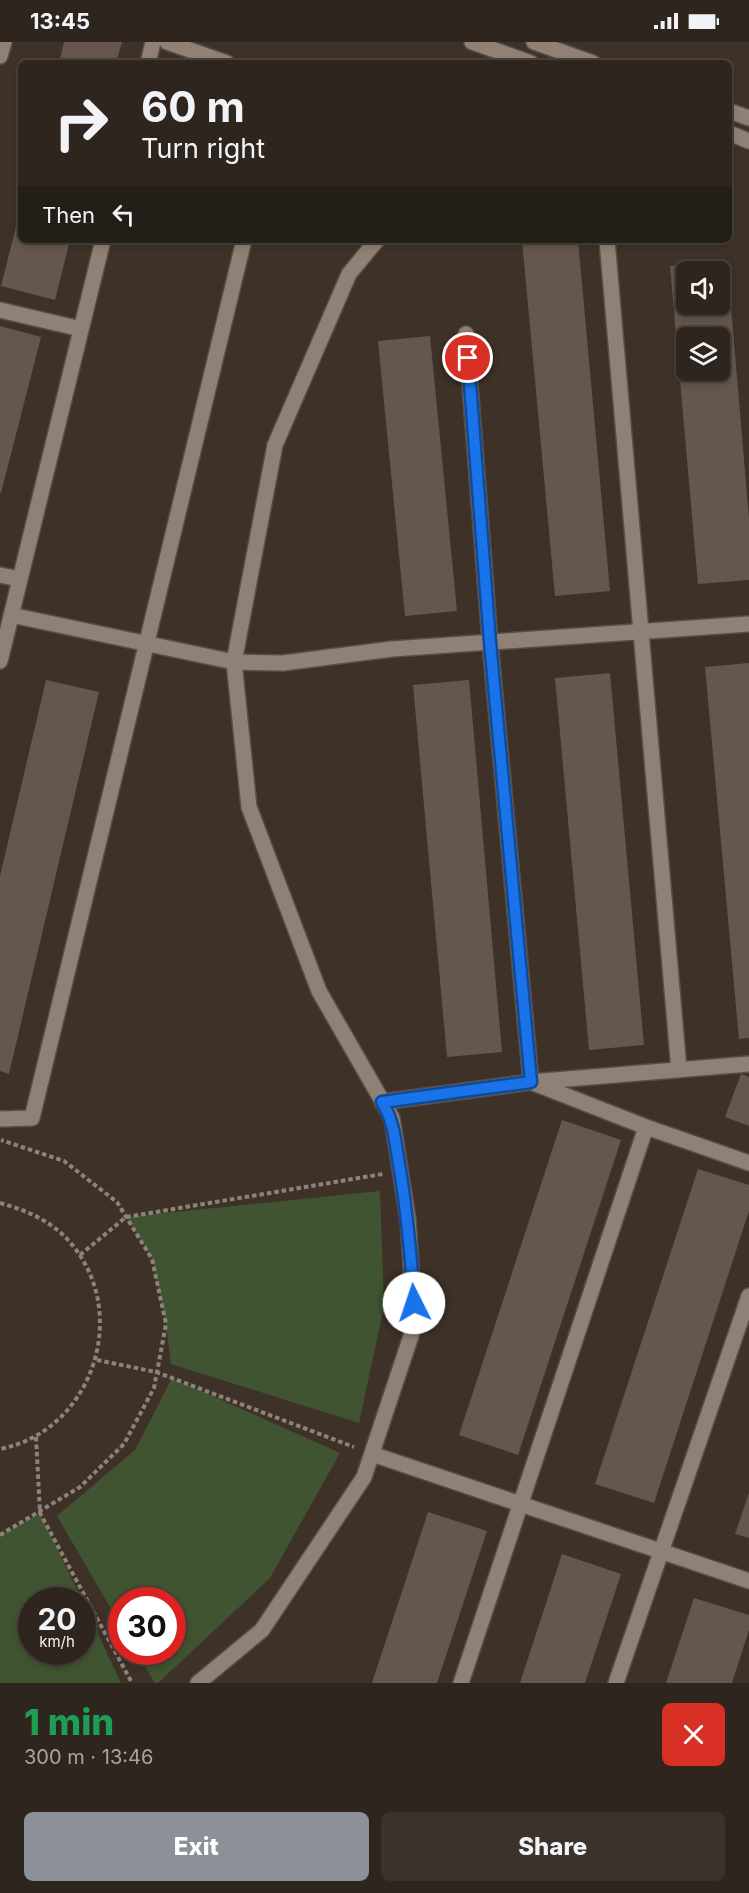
<!DOCTYPE html>
<html lang="en">
<head>
<meta charset="utf-8">
<style>
  body { margin:0; font-family:Inter,sans-serif; background:#3a322b; color:#f1f3f6; height:100vh; display:flex; flex-direction:column; font-size:22px; white-space:nowrap }
  * { box-sizing:border-box; margin:0 }
  p { font-size:20px; color:#a7a5a4 }
  .icon { flex:none; width:33px; height:33px; fill:none; stroke:currentColor; stroke-width:2; stroke-linecap:round; stroke-linejoin:round }
  .map { position:relative; height:1641px; overflow:hidden }
  .sheet { display:flex; flex-direction:column; background:#2e261e; flex:1 }
  .sheet>* { flex:none }
  .top-card { position:absolute; left:18px; top:18px; width:714px; height:183px; border-radius:9px; box-shadow:0 3px 9px #0003,0 0 0 2px #49433c; background:#2e261e; color:#f1f3f6; overflow:hidden }
  .buttons { position:absolute; left:676px; top:219px; display:grid; gap:12px }
  .buttons a { display:grid; place-items:center; width:54px; height:54px; border-radius:9px; background:#2e261e; box-shadow:0 3px 9px #0003,0 0 0 2px #49433c; font-size:30px }
  .speed { position:absolute; left:18px; top:1545px; display:flex; gap:12px; font-size:30px; font-weight:700; text-align:center }
  .speed>* { display:grid; place-content:center; width:78px; height:78px; border-radius:50%; background:#2e261e; box-shadow:0 3px 9px #0003,0 0 0 2px #49433c; line-height:1 }
  .speed small { font-size:15px; font-weight:400 }
  .speed .limit { border:9px solid #d22; background:#fff; color:#111 }
  .pin { position:absolute; display:grid; place-items:center; width:51px; height:51px; color:#fff; margin:-26px; border:3px solid #fff; border-radius:50%; box-shadow:0 2px 6px #0007 }
  .me { position:absolute; width:66px; margin:-33px; rotate:356deg; stroke-linejoin:round; filter:drop-shadow(0 0 4px #0008) }
  .turn { display:flex; align-items:center; gap:21px; height:126px; padding:0 24px; font-size:27px }
  .turn .icon { width:78px; height:78px; stroke-width:2.5 }
  .turn b { display:block; font-size:42px; line-height:51px }
  .then { display:flex; align-items:center; height:57px; padding:0 24px; background:#0003; gap:12px; font-size:22px }
  .round { display:grid; place-items:center; flex:none; width:63px; height:63px; border-radius:9px; background:#3a322b }
  .overview { display:flex; align-items:center; justify-content:space-between; height:102px; padding:0 24px }
  h1 { font-size:36px; font-weight:800; line-height:45px; color:#1e9e55 }
  .action { display:flex; gap:12px; margin-top:auto; padding:12px 24px }
  .action a { flex:1; height:69px; border-radius:9px; background:#8c9099; color:#fff; font-size:24px; font-weight:800; line-height:69px; text-align:center }
  .action a+a { background:#3a322b; color:#f1f3f6 }
  .status { display:flex; justify-content:space-between; align-items:center; height:42px; padding:0 30px; background:#2e261e; direction:ltr }
  .status svg { height:16px; fill:currentColor }
  .map>svg:first-child { display:block }
  .green { fill:#415431 }
  .building { fill:#65574d; fill-rule:evenodd }
  .lines { fill:none; stroke-linecap:round; stroke-linejoin:round }
  .minor-casing { stroke:#594e45; stroke-width:18 }
  .path { stroke:#8d837b; stroke-width:4; stroke-dasharray:4.5 3; stroke-linecap:butt }
  .minor { stroke:#908176; stroke-width:15 }
  .route-casing { stroke:#114b97; stroke-width:15 }
  .route { stroke:#1a73e8; stroke-width:10 }
</style>
</head>
<body>
<div class="status"><b>13:45</b><svg viewBox="0 0 49 12"><path d="M0 12V9h3v3zM5 12V6h3v6zM10 12V3h3v9zM15 12V0h3v12zM26 1h20v11H26zM47 4h2v5h-2z"/></svg></div>
<div class="map">
<svg width="749" height="1641" viewBox="0 0 749 1641">
  <rect width="100%" height="100%" fill="#3e3228"/>
  <path class="green" d="M380,1149L384,1264L359,1381L171,1322L166,1282L152,1217L126,1175Z
    M172,1336L340,1411L270,1536L158,1641H155L136,1610H172V1558H122L121,1584L57,1474L135,1408Z
    M40,1471L82,1558H32V1610H82L83,1560L121,1641H0V1493Z"/>
  <path class="building" d="M64,0H122L116,21H59Z
    M20,169L21,198H70L55,258L1,244Z
    M522,198H578L610,549L555,554Z
    M727,219L749,476V538L698,542L670,224ZM687,230H720V262H687ZM687,296H720V328H687Z
    M0,284L41,295L1,451H0Z
    M430,294L457,569L405,574L378,299Z
    M749,621V996L739,997L705,625Z
    M610,631L644,1003L589,1008L555,636Z
    M46,638L99,650L9,1032L0,1029V834Z
    M469,638L502,1010L447,1015L413,643Z
    M741,1032L749,1035V1084L725,1075Z
    M562,1078L621,1098L518,1413L459,1393Z
    M698,1127L749,1143V1169L654,1461L595,1442Z
    M749,1451V1496L735,1492Z
    M428,1470L487,1489L437,1641H372Z
    M562,1512L621,1532L585,1641H520Z
    M694,1556L749,1573V1588L732,1641H666Z"/>
  <g class="lines">
    <defs>
      <path id="minor" d="M167,0L227,21
        M472,0L531,21
        M534,0L593,21
        M0,14L4,0
        M148,21L153,0
        M729,69L749,76
        M729,91L749,99
        M607,198L679,1028
        M0,268L81,287
        M466,292L490,600L531,1040L646,1085L749,1121
        M0,533L20,537
        M11,573L234,620L283,621L392,607L749,582
        M0,619L103,198
        M382,1060L531,1040L749,1022
        M0,1077L32,1076L244,198
        M372,1412L749,1539
        M198,1641L262,1588L364,1435L415,1282L408,1178L392,1076L319,949L249,765L234,620L275,403L349,232L377,198
        M461,1641L646,1085
        M616,1641L749,1254"/>
    </defs>
    <use href="#minor" class="minor-casing"/>
    <path class="path" d="M0,1161C25,1168 50,1178 68,1198C133,1269 93,1389 0,1407
      M80,1213L126,1175L383,1132
      M97,1318L156,1330L354,1405
      M36,1395L40,1471L132,1641
      M0,1493L80,1445L124,1402L154,1346L166,1282L152,1217L117,1160L64,1119L1,1098"/>
    <use href="#minor" class="minor"/>
  </g>
  <g class="lines">
    <defs>
      <path id="route" d="M414,1261C411,1214 407,1168 399,1122C395,1099 394,1079 382,1060L531,1040L490,600L468,316"/>
    </defs>
    <use href="#route" class="route-casing"/>
    <use href="#route" class="route"/>
  </g>
</svg>
<div class="buttons">
<a><svg class="icon" aria-label="sound" viewBox="0 0 24 24"><path d="M4 9h4l5-4v14l-5-4H4zM17 9q2 3 0 6"/></svg></a>
<a><svg class="icon" aria-label="layers" viewBox="0 0 24 24"><path d="M12 4l9 5-9 5-9-5zM3 14l9 5 9-5"/></svg></a>
</div>
<div class="speed"><div>20<small>km/h</small></div><div class="limit">30</div></div>
<div class="pin" style="left:468px;top:316px;background:#d93025"><svg class="icon" aria-label="arrive" viewBox="0 0 24 24"><path d="M6 21V4h12l-3 4 3 4H6"/></svg></div>
<svg class="me" style="left:414px;top:1261px" viewBox="-20 -20 40 40"><circle r="19" fill="#fff"/><path d="M0-13L10 11 0 6-10 11z" fill="#1a73e8"/></svg>
<div class="top-card">
<div class="turn"><svg class="icon" aria-label="right" viewBox="0 0 24 24"><path d="M7 20v-9h11M14 6l5 5-5 5"/></svg><div><b>60 m</b>Turn right</div></div>
<div class="then">Then<svg class="icon" aria-label="left" viewBox="0 0 24 24"><path d="M17 20v-9H6M10 6l-5 5 5 5"/></svg></div>
</div>
</div>
<section class="sheet">
<div class="overview"><div><h1>1 min</h1><p>300 m · 13:46</p></div><a class="round" style="background:#d93025;color:#fff"><svg class="icon" aria-label="close" viewBox="0 0 24 24"><path d="M6 6l12 12M18 6L6 18"/></svg></a></div>
<div class="action"><a>Exit</a><a>Share</a></div>
</section>
</body>
</html>
